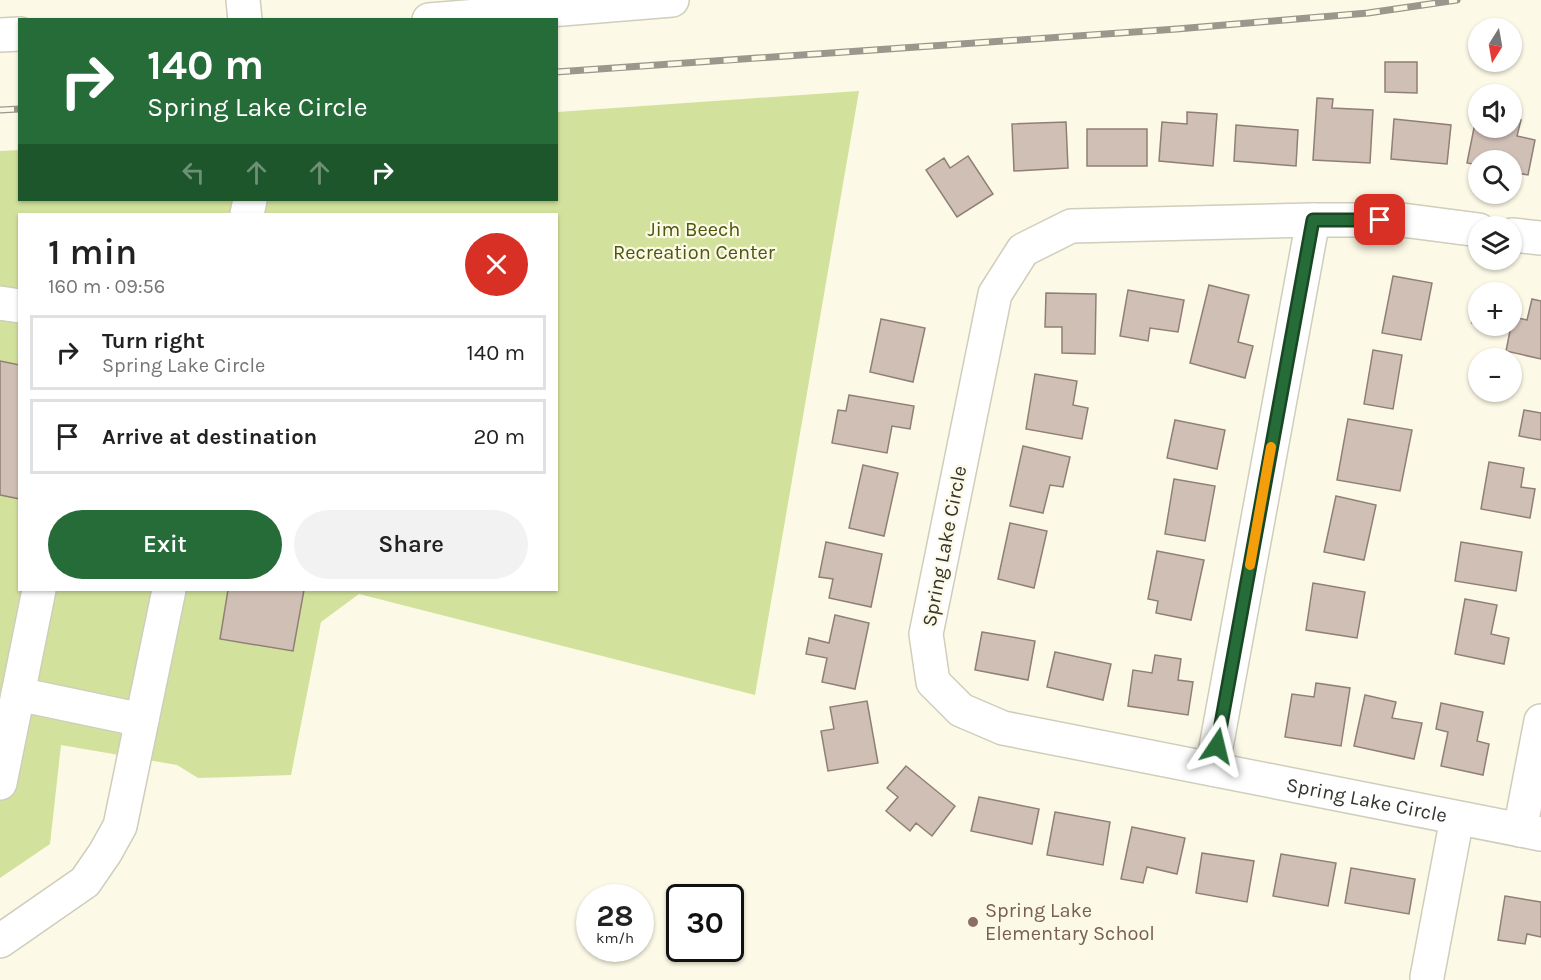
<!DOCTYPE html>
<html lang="en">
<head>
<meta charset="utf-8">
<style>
  body { margin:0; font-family:Karla,sans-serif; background:#f2f2f2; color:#222; height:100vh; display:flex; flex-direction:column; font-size:22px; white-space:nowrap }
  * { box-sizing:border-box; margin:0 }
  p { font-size:20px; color:#767676 }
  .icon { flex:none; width:33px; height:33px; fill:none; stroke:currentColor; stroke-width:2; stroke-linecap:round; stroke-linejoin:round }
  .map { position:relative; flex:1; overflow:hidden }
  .details { position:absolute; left:18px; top:213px; width:540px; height:378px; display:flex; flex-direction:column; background:#fff; border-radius:0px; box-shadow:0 2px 4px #0004 }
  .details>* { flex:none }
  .top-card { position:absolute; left:18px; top:18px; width:540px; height:183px; border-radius:0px; box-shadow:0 2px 4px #0004; background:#266c38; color:#fff; overflow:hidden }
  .needle { width:39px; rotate:191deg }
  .tools { position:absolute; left:1468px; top:18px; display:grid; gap:12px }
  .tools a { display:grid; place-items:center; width:54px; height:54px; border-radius:50%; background:#fff; box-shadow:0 2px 4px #0004; font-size:30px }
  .speed { position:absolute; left:576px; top:884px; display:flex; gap:12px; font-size:30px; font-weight:700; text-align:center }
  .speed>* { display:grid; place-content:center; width:78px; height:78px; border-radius:50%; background:#fff; box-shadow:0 2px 4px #0004; line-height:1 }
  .speed small { font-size:15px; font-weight:400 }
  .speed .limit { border:3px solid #111; border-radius:9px; background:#fff; color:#111 }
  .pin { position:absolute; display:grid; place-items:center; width:51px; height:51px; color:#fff; margin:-26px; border-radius:12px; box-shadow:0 3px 9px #0006 }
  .me { position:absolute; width:66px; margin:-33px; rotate:10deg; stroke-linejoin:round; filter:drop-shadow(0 0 4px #0008) }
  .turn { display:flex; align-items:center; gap:21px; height:126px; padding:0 30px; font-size:27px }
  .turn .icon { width:78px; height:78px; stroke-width:2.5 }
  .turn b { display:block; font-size:42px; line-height:51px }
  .lanes { display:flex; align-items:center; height:57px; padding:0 30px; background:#0003; justify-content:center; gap:30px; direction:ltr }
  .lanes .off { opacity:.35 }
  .round { display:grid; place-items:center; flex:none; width:63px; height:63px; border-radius:32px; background:#f2f2f2 }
  .summary { display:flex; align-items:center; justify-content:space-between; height:102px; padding:0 30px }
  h1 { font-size:36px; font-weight:600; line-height:45px }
  .action { display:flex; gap:12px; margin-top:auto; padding:12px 30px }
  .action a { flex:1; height:69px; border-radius:36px; background:#266c38; color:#fff; font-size:24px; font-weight:600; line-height:69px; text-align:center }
  .action a+a { background:#f2f2f2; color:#222 }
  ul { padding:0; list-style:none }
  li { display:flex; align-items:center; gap:18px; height:75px; margin:0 12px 9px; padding:0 18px; border:3px solid #e0e0e0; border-radius:0px }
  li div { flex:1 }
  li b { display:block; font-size:22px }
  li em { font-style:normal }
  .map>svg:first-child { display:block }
  .green { fill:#d2e29c; fill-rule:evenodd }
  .building { fill:#d0bfb5; stroke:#907f76; stroke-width:1.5 }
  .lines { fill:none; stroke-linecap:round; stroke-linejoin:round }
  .minor-casing { stroke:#cfcdbb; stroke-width:36 }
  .minor { stroke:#fff; stroke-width:33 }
  .rail-casing { stroke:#9a988c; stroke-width:7 }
  .rail { stroke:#fcf9e7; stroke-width:4.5; stroke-dasharray:14; stroke-linecap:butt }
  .route-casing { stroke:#194624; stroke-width:15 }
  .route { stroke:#266c38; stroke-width:10 }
  .slow { stroke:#f59e0b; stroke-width:10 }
  .education-dot { fill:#8d6e63; stroke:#fcf9e7; stroke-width:2 }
  .labels { text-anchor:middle; stroke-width:4.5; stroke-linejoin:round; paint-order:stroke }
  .park-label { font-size:20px; fill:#4c580c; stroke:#fcf9e7 }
  .street-label { font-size:20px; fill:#34332c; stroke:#fcf9e7 }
  .education-label { font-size:20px; fill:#785e54; stroke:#fcf9e7; text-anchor:start }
</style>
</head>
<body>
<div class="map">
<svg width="1541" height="980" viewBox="0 0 1541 980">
  <rect width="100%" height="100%" fill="#fcf9e7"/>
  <path class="green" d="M859,91L755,695L359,594L321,622L291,775L198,778L177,765L61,745L50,844L0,878V151L19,150L20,200H556L557,112ZM20,214H556V590H20Z"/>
  <path class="building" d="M1385,62H1417V93L1385,92Z
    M1317,98L1333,99L1332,108L1373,110L1370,163L1313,160Z
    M1187,112L1217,114L1213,166L1159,161L1162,122L1187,124Z
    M1394,119L1451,125L1447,164L1391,159Z
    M1512,119L1521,120L1517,136L1535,140L1528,175L1512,172V160H1479V165L1467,163L1474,128L1495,133L1496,128H1512Z
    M1066,122L1068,168L1014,171L1012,124Z
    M1236,125L1298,130L1296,166L1234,161Z
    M1087,129H1147V166H1087Z
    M968,156L993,194L957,217L926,170L944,158L950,168Z
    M1393,276L1432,283L1421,340L1382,333Z
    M1209,285L1249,295L1238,342L1253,346L1245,378L1190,363Z
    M1480,288L1501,292H1479V325L1472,323Z
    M1128,290L1184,300L1178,332L1150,328L1148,341L1120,336Z
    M1046,293L1096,294L1095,354L1062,353V327H1045Z
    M1532,299L1541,301V359L1506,351L1511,326H1512L1513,317L1527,320Z
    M881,319L925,328L913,382L870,372Z
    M1373,350L1402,355L1393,409L1364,404Z
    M0,361L20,365V499L0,495Z
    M1035,374L1077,381L1073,405L1088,408L1082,439L1026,429Z
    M849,395L914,406L910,429L892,426L887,453L832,443L838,410L846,411Z
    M1524,410L1541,413V440L1519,436Z
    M1348,419L1412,430L1400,491L1337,480Z
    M1175,420L1225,430L1217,469L1167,458Z
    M1023,446L1070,457L1063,487L1050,485L1043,513L1010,506Z
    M1489,462L1524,468L1521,487L1535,489L1530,518L1481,509Z
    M863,465L898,473L884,536L849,528Z
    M1174,479L1215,486L1205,541L1165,534Z
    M1336,496L1376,505L1364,560L1324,552Z
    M1010,523L1047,531L1034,588L998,579Z
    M826,542L882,554L871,607L829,598L833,579L819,577Z
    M1461,542L1522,552L1516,591L1455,581Z
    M1157,551L1204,560L1191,620L1156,613L1158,601L1148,599Z
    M1313,583L1365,592L1357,638L1306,630Z
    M228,590H304L293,651L220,639Z
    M1465,599L1497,605L1491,634L1509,638L1504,664L1455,654Z
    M835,615L869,623L855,689L822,682L827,658L806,654L809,638L829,643Z
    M982,632L1035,641L1028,680L975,670Z
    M1055,652L1111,664L1103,700L1047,687Z
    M1155,655L1181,659L1178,680L1193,682L1188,715L1128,706L1133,670L1152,673Z
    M1316,683L1350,688L1341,746L1285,737L1292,694L1314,697Z
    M1365,695L1396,702L1392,718L1422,723L1414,759L1354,746Z
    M867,701L878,763L828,771L821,731L834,729L830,707Z
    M1441,703L1483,712L1477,741L1489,744L1483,775L1441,766L1448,732L1436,729Z
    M906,766L955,806L932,836L916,823L910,831L886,811L898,797L887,788Z
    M979,797L1039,809L1032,844L971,831Z
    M1055,812L1110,822L1103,865L1047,855Z
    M1132,827L1185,838L1177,874L1147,867L1143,883L1121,879Z
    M1202,853L1254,861L1247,902L1196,893Z
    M1281,854L1336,863L1328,906L1273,896Z
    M1351,868L1415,879L1409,914L1345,903Z
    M1505,896L1541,902V937L1527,934L1525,944L1498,940Z"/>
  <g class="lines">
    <defs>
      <g id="minor">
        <path d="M243,0L245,20"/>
        <path d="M429,20L672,0"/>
        <path d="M0,35L20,34"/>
        <path d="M247,214L250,200"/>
        <path id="s1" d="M1479,230L1402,220H1313L1071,226L1023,250L995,294L926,634L933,682L961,710L1003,728L1541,834"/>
        <path d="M1512,235L1541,238"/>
        <path d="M0,303L20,306"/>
        <path d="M18,694L142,720"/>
        <path d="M1212,769L1313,220"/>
        <path d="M0,783L39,590"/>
        <path d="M1520,830L1541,721"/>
        <path d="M0,941L85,882L105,853L120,826L169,590"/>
        <path d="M1427,977L1457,818"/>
      </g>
    </defs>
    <use href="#minor" class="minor-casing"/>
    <use href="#minor" class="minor"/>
    <defs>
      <path id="rail" d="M556,72L1177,29L1368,13L1457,0
        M0,110L20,109"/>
    </defs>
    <use href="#rail" class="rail-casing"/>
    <use href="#rail" class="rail"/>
  </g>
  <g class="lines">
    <defs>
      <path id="route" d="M1217,746L1313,220H1380"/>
    </defs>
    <use href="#route" class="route-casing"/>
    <use href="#route" class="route"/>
    <path class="slow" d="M1250,565L1271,447"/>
  </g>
  <circle class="education-dot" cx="973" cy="922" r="6"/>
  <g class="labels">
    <g class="park-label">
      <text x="694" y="236">Jim Beech<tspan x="694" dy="23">Recreation Center</tspan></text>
    </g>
    <g class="street-label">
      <text transform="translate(944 546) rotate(-79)" y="7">Spring Lake Circle</text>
      <text dy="7" stroke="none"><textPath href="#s1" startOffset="1366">Spring Lake Circle</textPath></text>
    </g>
    <g class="education-label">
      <text x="985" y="917">Spring Lake<tspan x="985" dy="23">Elementary School</tspan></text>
    </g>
  </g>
</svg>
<div class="tools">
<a><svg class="needle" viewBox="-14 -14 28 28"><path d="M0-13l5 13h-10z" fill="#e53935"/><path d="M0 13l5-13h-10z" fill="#767676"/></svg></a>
<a><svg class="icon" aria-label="sound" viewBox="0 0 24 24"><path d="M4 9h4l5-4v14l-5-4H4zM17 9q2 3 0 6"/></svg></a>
<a><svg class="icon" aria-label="search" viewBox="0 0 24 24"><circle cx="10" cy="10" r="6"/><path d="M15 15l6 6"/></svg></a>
<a><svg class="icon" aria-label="layers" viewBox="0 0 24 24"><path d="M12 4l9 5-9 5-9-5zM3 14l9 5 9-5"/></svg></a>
<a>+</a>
<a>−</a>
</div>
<div class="speed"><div>28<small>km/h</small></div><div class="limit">30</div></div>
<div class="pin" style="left:1380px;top:220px;background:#d93025"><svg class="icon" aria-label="arrive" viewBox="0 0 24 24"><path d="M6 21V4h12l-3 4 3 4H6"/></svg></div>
<svg class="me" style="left:1217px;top:746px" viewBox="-20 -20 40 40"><path d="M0-17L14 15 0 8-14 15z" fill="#266c38" stroke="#fff" stroke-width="4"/></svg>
<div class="top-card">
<div class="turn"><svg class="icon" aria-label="right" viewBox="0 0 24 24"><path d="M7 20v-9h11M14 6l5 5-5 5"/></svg><div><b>140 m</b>Spring Lake Circle</div></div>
<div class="lanes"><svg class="icon off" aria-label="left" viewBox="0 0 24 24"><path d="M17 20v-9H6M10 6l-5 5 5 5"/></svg><svg class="icon off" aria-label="ahead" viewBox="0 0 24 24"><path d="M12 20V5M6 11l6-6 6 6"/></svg><svg class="icon off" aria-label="ahead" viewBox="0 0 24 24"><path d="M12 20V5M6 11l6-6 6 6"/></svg><svg class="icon" aria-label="right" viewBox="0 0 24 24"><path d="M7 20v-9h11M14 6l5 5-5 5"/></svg></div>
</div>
<section class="details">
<div class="summary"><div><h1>1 min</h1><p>160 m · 09:56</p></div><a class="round" style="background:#d93025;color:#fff"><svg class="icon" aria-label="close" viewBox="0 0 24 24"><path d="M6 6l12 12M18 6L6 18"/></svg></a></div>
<ul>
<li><svg class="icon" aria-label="right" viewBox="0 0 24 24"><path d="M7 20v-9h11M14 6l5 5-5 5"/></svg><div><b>Turn right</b><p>Spring Lake Circle</p></div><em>140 m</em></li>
<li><svg class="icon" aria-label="arrive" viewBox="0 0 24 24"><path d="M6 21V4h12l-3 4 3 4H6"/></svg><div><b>Arrive at destination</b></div><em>20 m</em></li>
</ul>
<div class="action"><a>Exit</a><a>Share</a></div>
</section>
</div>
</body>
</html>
